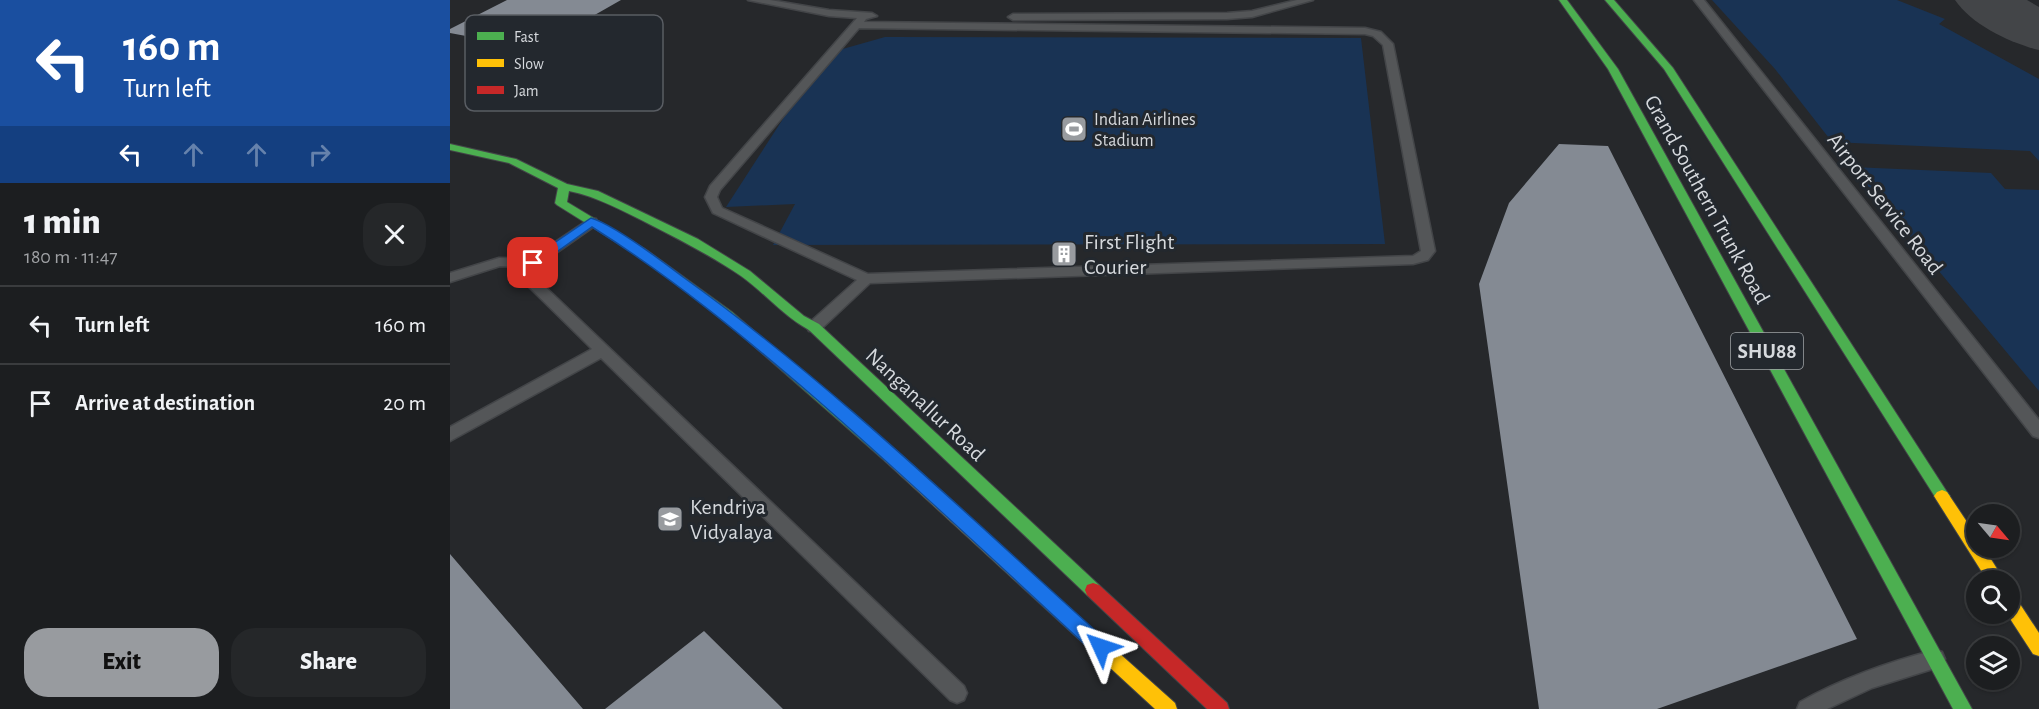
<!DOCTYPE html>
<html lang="en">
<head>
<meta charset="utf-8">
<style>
  body { margin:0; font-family:"Alegreya Sans",sans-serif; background:#252729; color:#f1f3f6; height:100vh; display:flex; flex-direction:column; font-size:22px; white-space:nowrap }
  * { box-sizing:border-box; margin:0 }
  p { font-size:20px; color:#a0a2a5 }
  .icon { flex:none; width:33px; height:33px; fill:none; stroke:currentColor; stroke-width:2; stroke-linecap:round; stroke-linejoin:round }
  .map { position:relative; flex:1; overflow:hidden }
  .panel { display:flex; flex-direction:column; background:#1c1e20; width:450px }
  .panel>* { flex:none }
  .banner { background:#1a4fa0; color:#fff; overflow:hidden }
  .needle { width:39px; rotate:119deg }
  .buttons { position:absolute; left:1516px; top:504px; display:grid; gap:12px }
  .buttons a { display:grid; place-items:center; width:54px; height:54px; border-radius:50%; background:#1c1e20; box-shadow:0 2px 4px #0004,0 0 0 2px #3a3c3e; font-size:30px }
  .pin { position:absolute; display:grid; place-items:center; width:51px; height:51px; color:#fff; margin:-26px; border-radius:12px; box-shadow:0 3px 9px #0006 }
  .me { position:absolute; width:66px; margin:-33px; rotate:312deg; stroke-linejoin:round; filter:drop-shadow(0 0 4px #0008) }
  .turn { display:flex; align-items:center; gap:21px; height:126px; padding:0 24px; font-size:27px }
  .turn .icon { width:78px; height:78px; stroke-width:2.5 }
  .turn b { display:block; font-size:42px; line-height:51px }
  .lanes { display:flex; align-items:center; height:57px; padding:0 24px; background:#0003; justify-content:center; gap:30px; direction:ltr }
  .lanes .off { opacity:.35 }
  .round { display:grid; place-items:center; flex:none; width:63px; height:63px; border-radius:24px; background:#252729 }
  .overview { display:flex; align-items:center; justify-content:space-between; height:102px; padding:0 24px }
  h1 { font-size:36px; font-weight:800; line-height:45px }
  .cta { display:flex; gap:12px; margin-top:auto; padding:12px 24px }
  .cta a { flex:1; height:69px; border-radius:24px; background:#989b9f; color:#111; font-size:24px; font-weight:800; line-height:69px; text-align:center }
  .cta a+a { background:#252729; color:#f1f3f6 }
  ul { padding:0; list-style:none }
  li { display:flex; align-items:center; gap:18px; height:78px; padding:0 24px; border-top:2px solid #3a3c3e }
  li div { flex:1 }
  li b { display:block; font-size:22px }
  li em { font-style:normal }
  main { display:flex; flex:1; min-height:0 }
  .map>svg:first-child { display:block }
  .green { fill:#193354 }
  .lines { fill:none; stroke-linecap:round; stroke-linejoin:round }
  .taxiway { fill:#434548; fill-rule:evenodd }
  .building { fill:#848a93 }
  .lane-casing { stroke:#434548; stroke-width:3 }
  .fast-casing { stroke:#434548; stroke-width:2 }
  .slow-casing { stroke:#434548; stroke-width:2 }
  .jam-casing { stroke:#434548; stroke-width:2 }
  .lane { fill:#545658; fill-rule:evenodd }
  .fast { fill:#4caf50; fill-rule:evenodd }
  .slow { fill:#ffc107; fill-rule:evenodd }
  .jam { fill:#c62828; fill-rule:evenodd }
  .route { fill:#1a73e8; stroke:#114b97; stroke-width:1.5 }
  .labels { text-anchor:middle; stroke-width:6; stroke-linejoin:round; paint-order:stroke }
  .far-poi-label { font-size:18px; fill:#d6d9dd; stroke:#23282e; text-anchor:start }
  .shield { fill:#23282e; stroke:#a0a4a8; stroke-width:1.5 }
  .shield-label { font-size:21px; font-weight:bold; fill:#d6d9dd }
  .street-label { font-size:22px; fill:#d6d9dd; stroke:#23282e }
  .poi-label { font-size:22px; fill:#d6d9dd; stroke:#23282e; text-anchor:start }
  .key { fill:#23282e; stroke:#595d63; stroke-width:1.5 }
  .key-label { font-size:16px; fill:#d6d9dd }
</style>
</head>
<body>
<main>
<section class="panel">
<div class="banner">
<div class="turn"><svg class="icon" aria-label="left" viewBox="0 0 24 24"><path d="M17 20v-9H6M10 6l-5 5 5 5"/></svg><div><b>160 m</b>Turn left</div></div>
<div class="lanes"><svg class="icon" aria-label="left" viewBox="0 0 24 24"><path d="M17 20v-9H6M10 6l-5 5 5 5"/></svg><svg class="icon off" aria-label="ahead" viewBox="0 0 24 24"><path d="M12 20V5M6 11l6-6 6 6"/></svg><svg class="icon off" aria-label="ahead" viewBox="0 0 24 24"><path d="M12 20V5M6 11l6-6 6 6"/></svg><svg class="icon off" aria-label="right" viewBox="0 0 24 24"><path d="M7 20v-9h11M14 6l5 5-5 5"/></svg></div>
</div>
<div class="overview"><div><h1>1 min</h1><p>180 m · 11:47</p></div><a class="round"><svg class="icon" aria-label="close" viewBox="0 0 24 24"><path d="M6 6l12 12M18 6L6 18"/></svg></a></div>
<ul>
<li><svg class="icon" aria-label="left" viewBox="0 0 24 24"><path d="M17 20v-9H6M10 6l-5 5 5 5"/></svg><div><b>Turn left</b></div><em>160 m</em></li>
<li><svg class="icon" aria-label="arrive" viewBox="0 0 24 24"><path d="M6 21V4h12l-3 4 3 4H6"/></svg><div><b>Arrive at destination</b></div><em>20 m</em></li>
</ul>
<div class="cta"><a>Exit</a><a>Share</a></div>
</section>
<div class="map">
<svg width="1589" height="709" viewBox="0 0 1589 709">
  <rect width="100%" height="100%" fill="#26282b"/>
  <path class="green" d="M1262,0H1447L1495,19L1489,24L1589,79V161L1580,151L1382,142L1325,69Z
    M435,37L911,38L935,244L323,245L345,204L276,207L375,54Z
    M1402,167L1541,173L1555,189L1589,190V391Z"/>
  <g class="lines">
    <path class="taxiway" d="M1505,0H1577L1589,7V50C1560,43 1522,25 1505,0Z"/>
  </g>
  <path class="building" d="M57,0H171L85,49L0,33V29Z
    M1109,144L1158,146L1407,639L1207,709H1089L1029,284L1059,203Z
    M0,554L133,709H0Z
    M254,631L333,709H155Z"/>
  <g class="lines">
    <defs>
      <path id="lane" d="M298,0H320L379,10L422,13L427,16L416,19L414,22L915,28L931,32L943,44L985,251L978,260L963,264L420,283L369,331H359L357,327L359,323L407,280L263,213L255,197L260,186L407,18L379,16ZM409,28L915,34L923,36L933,45L971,251L963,256L418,274L272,208L267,197L270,190Z
        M847,0H863L802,17L777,19L563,20L558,17L563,14L777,13L802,11Z
        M1244,0H1254L1589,420V438L1583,436Z
        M141,218L146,219L147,222L146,225L89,265L85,274L88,280L514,686L517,693L514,700L507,703L500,700L151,358L0,441V427L142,349L77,285L71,274L74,267L50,266L0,282V273L49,258L80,259Z
        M1485,650L1492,652L1495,659L1492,666L1422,688L1377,709H1347L1350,702C1393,678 1438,662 1485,650Z"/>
      <path id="fast" d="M1109,0H1117L1168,69L1522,709H1503L1158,69Z
        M1155,0H1164L1223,68L1497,492L1500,496L1497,500L1492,502L1487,500L1214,69Z
        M0,144L66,159L117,184L148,191L196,214L248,239L300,271L354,316L369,324L649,585L651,590L649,595L643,597L637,595L359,330C333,316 315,293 291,276C262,256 230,240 199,224C173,211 148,197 119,191L117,202L195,249L282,312L445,453L447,457L445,461L440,463L435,461L272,318L187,255L107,205L105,203L108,188L59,163L0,150Z"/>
      <path id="slow" d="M440,451L445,453L725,703L727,709H705L435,461L433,457L435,453Z
        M1492,490L1497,492L1527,537V548H1534L1554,580H1537L1484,496L1487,492Z
        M1560,595L1566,598L1589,633V656L1583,654L1557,614H1560Z"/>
      <path id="jam" d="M643,583L649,585L777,703L779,709H757L637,595L635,590L637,585Z"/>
    </defs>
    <use href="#lane" class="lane-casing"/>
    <use href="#fast" class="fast-casing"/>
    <use href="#slow" class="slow-casing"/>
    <use href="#jam" class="jam-casing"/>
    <use href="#lane" class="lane"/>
    <use href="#fast" class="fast"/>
    <use href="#slow" class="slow"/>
    <use href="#jam" class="jam"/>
  </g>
  <path class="route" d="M141,218C165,225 212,261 233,277C384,385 519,517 657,641L659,647L657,653L651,655L644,653C552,568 460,481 365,398C293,336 223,278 142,227L87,266H79V260Z"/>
  <defs>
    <symbol id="stadium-square" viewBox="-11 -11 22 22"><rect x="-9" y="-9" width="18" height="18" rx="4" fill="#989b9f" stroke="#23282e"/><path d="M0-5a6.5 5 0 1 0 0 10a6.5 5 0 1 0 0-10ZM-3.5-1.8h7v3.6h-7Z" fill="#fff"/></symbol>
    <symbol id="building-square" viewBox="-11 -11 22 22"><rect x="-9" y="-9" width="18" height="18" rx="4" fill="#989b9f" stroke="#23282e"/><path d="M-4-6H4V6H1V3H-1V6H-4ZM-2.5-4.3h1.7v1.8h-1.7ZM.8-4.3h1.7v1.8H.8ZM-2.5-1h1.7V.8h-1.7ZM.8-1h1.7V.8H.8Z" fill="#fff"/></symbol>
    <symbol id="school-square" viewBox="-11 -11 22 22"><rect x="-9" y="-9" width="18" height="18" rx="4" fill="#989b9f" stroke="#23282e"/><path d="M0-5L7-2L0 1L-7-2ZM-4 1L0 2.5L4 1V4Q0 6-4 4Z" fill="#fff"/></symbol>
  </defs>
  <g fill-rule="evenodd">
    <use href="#stadium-square" x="609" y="114" width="30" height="30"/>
    <use href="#building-square" x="599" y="239" width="30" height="30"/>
    <use href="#school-square" x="205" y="504" width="30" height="30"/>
  </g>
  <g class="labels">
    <g class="far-poi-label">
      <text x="644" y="125">Indian Airlines<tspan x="644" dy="21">Stadium</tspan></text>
    </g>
    <rect class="shield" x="1281" y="333" width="72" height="36" rx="4.5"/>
    <g class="shield-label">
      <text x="1317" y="358">SHU88</text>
    </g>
    <g class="street-label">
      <text transform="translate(1258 199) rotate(61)" y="8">Grand Southern Trunk Road</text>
      <text transform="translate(1436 203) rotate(52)" y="8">Airport Service Road</text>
      <text transform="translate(476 404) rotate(43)" y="8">Nanganallur Road</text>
    </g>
    <g class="poi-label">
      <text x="634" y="249">First Flight<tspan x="634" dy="25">Courier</tspan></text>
      <text x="240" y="514">Kendriya<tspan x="240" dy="25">Vidyalaya</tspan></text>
    </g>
  </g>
  <rect x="15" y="15" width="198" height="96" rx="9" class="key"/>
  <rect x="27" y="32" width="27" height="8" fill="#4caf50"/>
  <rect x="27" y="59" width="27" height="8" fill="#ffc107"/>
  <rect x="27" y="86" width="27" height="8" fill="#c62828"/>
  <g class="key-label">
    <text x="64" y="42">Fast</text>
    <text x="64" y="69">Slow</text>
    <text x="64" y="96">Jam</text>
  </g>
</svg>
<div class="buttons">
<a><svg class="needle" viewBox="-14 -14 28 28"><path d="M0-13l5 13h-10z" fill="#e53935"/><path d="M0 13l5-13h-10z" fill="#a0a2a5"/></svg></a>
<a><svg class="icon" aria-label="search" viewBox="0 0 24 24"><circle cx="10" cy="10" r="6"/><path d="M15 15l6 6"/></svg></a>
<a><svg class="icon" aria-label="layers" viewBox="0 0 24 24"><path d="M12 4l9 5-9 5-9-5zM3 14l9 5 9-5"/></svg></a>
</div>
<div class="pin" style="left:83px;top:263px;background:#d93025"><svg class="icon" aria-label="arrive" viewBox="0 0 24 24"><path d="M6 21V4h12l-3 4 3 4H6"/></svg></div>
<svg class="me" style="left:651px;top:647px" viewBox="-20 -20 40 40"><path d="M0-17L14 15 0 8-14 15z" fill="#1a73e8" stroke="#fff" stroke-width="4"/></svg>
</div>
</main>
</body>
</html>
